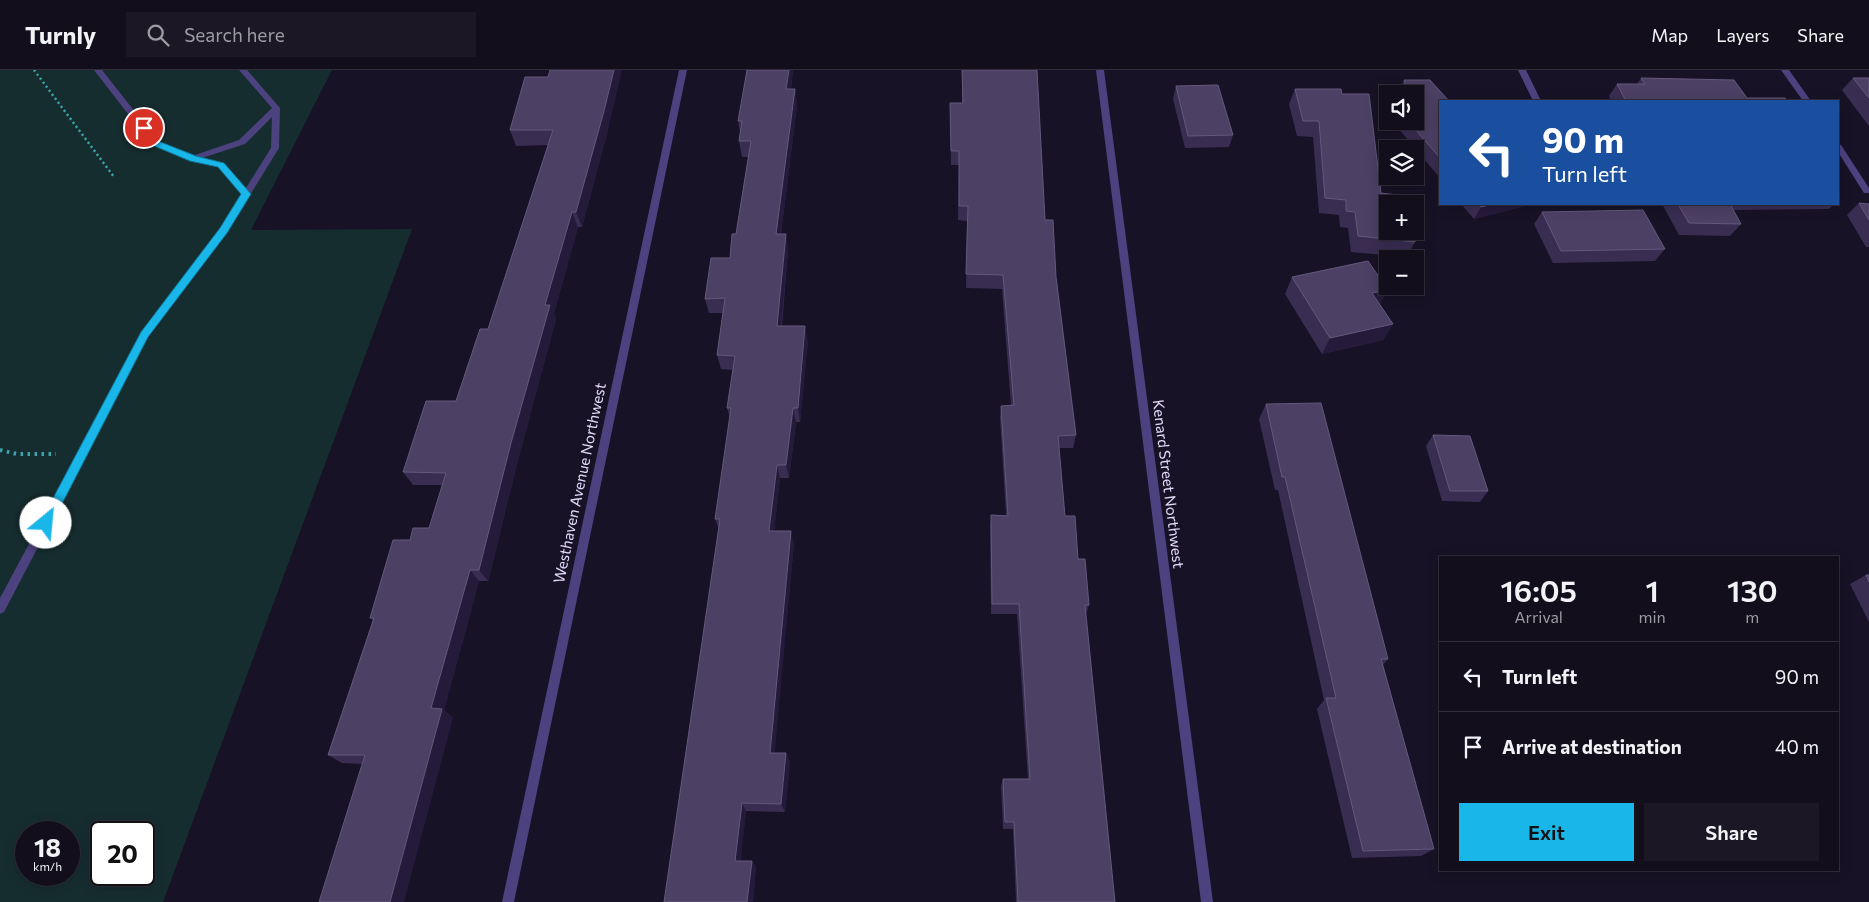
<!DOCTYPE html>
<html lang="en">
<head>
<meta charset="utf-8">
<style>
  body { margin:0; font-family:Commissioner,sans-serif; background:#1b1725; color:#f1f3f6; height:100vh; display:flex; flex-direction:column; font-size:19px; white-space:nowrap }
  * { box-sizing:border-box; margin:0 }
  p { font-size:16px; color:#9c9ca3 }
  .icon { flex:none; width:28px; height:28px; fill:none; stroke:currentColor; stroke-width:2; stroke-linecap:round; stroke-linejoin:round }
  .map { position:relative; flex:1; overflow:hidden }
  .drawer { position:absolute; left:1439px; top:486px; width:400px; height:315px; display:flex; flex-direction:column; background:#120e1c; border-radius:0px; box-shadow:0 2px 12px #0003,0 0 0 1px #312e3b }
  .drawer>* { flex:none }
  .banner { position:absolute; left:1439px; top:30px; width:400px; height:105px; border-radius:0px; box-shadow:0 2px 12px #0003,0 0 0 1px #312e3b; background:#1a4fa0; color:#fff; overflow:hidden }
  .buttons { position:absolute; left:1379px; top:15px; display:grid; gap:10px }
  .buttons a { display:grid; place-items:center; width:45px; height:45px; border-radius:0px; background:#120e1c; box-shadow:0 2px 12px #0003,0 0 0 1px #312e3b; font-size:25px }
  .speed { position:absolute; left:15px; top:751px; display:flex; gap:10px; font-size:25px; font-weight:700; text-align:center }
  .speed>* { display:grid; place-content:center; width:65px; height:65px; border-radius:50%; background:#120e1c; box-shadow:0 2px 12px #0003,0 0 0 1px #312e3b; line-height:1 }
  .speed small { font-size:12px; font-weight:400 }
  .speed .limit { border:2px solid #111; border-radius:8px; background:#fff; color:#111 }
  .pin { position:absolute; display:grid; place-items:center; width:42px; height:42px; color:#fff; margin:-21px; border:2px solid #fff; border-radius:50%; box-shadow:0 1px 5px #0007 }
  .me { position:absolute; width:55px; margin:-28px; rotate:28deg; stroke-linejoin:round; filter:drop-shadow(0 0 4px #0008) }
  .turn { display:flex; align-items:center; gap:18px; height:105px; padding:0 20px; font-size:22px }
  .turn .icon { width:65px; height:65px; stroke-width:2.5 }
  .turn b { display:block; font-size:35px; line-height:42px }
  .eta { display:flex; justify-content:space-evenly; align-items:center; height:85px; text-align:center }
  .eta b { font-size:30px; font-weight:600; line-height:35px }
  .primary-button { display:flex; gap:10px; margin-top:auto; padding:10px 20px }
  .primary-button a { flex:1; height:58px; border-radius:0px; background:#19b6e9; color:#111; font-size:20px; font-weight:600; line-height:58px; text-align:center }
  .primary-button a+a { background:#1b1725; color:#f1f3f6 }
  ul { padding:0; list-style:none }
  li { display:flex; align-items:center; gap:15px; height:70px; padding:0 20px; border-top:1px solid #312e3b }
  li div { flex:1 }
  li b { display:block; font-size:19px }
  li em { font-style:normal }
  header { display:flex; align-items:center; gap:30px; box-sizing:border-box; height:70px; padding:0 25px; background:#120e1c; border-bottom:1px solid #312e3b }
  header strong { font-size:24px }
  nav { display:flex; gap:28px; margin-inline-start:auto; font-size:18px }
  .search { width:350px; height:45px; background:#1b1725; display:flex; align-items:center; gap:12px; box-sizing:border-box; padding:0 18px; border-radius:0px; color:#9c9ca3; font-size:19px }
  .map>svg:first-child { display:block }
  .green { fill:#162d2f; fill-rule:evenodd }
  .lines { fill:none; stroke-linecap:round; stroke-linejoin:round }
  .path-far1 { stroke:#3ca5ae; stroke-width:2.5; stroke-dasharray:2 3; stroke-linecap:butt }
  .path { stroke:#3ca5ae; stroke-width:4; stroke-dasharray:2.5 4.5; stroke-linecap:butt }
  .lane { fill:#4d4280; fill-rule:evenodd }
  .street { fill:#4d4280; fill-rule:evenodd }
  .wall { fill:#3a2d52 }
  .shaded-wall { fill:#251a39 }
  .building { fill:#4c4064; stroke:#64587c }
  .route { fill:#19b6e9; stroke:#107697 }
  .labels { text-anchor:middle; stroke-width:5; stroke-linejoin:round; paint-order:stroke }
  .street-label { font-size:15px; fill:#e3dafb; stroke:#181226 }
</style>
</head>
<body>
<header>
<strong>Turnly</strong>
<div class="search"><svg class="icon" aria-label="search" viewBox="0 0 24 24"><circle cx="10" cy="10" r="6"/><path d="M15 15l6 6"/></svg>Search here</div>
<nav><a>Map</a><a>Layers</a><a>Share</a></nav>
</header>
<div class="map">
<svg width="1869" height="832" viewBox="0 0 1869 832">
  <rect width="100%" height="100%" fill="#181226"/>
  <path class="green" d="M0,0H332L251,160L412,159L163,832H0ZM26,762H69V805H26ZM101,762H144V805H101Z"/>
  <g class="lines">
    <path class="path-far1" d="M34,0L114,107"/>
    <path class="path" d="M0,380L17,384H56"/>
    <path class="lane" d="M94,0H102L158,71L192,86L239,70L272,38L239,0H247L280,38L279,78L227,162L148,267L4,542L0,544V528L142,263L221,158L242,125L218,97L190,91L152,75ZM272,47L271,78L246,118L224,93L202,88L245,74Z
      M1781,0H1789L1811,31H1803Z
      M1838,74L1841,75L1869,118V123H1864L1838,82Z"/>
    <path class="street" d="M679,0H687L514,832H502Z
      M1096,0H1104L1213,832H1201Z
      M1518,0H1526L1541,31H1533Z"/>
  </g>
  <path class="wall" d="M747,0H793L791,19H795L797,35L781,164L788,179L782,256L808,270L800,352H796L789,408H780L774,461L794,473L774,683H786L790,692L785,742L746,741L740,791H752L756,797L753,832H664L719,459L715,449L730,348L727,338L733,300L721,299L717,285L723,243H709L705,229L730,188L736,164L748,87H742L739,71L740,63L738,51Z
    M962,0H1037L1045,150L1056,207L1076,365L1073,378H1059L1065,446L1078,489L1089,535L1086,544L1115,832H1016L1013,759H1003L1001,716L1003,709H1028L1017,544H991L990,457L991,445H1006L1000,348L1001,336L1011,335L1002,219L966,218L967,151L958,150L959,95H951L950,33H962Z
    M1641,8L1747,28L1788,31H1611L1609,26L1617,14H1637Z
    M1853,8H1869V56L1842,20Z
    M1404,10L1440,31V108L1392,51H1415V24H1399L1398,23Z
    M1176,16L1233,65L1229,77L1185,78L1173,29Z
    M1295,19L1342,24L1381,123L1388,134L1415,172L1407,187L1351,182L1348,158L1340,157L1339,145L1319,143L1313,67L1297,66L1289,34Z
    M1388,29V46L1383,40Z
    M609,56L582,157H578L554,243L556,249L519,386L488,511H479L444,640L453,648L362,694L342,693L328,685L373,550L370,548L410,470L429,458L442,415H413L403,402L456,331L488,259L548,75L516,76L510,60Z
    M1859,133L1869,134V177H1866L1847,145Z
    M1461,134H1526L1524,136L1474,149Z
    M1662,134H1834L1829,139L1733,140L1741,154L1730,166L1679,165Z
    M1542,142L1665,179L1655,191L1553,193L1534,154Z
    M1292,207L1380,235L1393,254L1383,270L1322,284L1285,224Z
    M1266,334L1388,589L1383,595L1434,779L1421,786L1352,788L1317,639L1324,630L1278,420H1275L1259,349Z
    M1433,365L1488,421L1480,432L1442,431L1426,376Z
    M1866,505H1869V552L1850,514Z"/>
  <path class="shaded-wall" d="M614,0H622L609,56L582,157L576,142Z
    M789,0H793L789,35L786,19Z
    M795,19L797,35L779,179L776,164Z
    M1493,134H1526L1524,136L1474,149L1481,137Z
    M572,142L578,157L554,243L556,249L519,386L488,511L479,500L545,235Z
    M786,164L788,179L780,270L777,256Z
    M1388,220L1379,236L1372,223Z
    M1393,254L1383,270L1322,284L1330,268Z
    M805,256L808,270L800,352L798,338Z
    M793,338L796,352L789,408L786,395Z
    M777,395L780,408L773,473L769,461Z
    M791,461L794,473L774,692L770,683Z
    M470,500L479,511L444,640L453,648L404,832H390L431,638Z
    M786,683L790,692L785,742L781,734Z
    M742,733L746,741L740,797L735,791Z
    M752,791L756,797L753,832H747Z"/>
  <path class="building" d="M550,0H614L604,41L576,142H572L545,235H550L511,373L479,500H470L431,638L442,639L390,832H319L365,685H328L374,548H370L393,470H410L413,458H429L446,403L403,402L426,331H456L480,259H488L553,60H510L525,7H548Z
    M747,0H789L786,19H795L776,164H786L777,256H805L798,338H793L786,395H777L769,461H791L770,683H786L781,734L742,733L735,791H752L747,832H664L720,449H715L731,338H727L735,286L717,285L725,228L705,229L711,188H730L732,164H736L751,71H739L742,51H738Z
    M962,0H1037L1045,150H1053L1056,207L1076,365L1058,366L1065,446H1075L1078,489H1085L1089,535H1085L1115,832H1018L1014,752H1005L1003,709H1030L1019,534H992L991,445L1008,446L1001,336L1014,335L1003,205L966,204L968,136H959V81H951L950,33H963Z
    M1641,8L1734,10L1747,28H1785L1788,31H1626L1617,14H1645Z
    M1853,8H1869V28Z
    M1404,10H1430L1449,31H1440V88L1408,51H1415V24H1409Z
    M1218,15L1233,65L1188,66L1176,16Z
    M1295,19H1341L1342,24H1369L1381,123L1398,125L1399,134H1388V161H1414L1415,172L1358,166L1355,142L1346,141V130L1325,128L1319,51H1303Z
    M1859,133L1869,134V150Z
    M1479,134H1493L1481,137Z
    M1678,134H1730L1741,154L1689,153Z
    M1643,140L1665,179L1561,181L1542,142Z
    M1368,191L1388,220L1372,223L1393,254L1330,268L1292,207Z
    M1321,333L1388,589H1381L1434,779L1363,781L1326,628H1336L1285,407H1282L1266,334Z
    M1433,365L1470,366L1488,421H1450Z
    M1866,505H1869V512Z"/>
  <path class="route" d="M144,55L158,71L196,86L224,93L251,124L227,163L148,267L50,457H42V449L141,262L220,158L241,124L218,97L190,91L152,75L139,58Z"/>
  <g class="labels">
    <g class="street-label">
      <text transform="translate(580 413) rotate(-78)" y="5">Westhaven Avenue Northwest</text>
      <text transform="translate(1168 414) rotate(83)" y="5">Kenard Street Northwest</text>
    </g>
  </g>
</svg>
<div class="buttons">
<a><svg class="icon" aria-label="sound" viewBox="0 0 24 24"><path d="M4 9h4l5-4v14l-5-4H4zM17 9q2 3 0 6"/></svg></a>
<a><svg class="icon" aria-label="layers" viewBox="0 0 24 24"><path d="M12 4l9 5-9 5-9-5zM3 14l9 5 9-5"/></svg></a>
<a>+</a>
<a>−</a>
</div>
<div class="speed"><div>18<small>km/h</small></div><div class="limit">20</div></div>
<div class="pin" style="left:144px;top:58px;background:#d93025"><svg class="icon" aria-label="arrive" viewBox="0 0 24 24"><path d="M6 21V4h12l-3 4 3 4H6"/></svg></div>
<svg class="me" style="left:46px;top:453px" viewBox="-20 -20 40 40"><circle r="19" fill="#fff"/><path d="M0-13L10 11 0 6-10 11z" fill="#19b6e9"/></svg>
<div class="banner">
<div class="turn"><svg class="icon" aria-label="left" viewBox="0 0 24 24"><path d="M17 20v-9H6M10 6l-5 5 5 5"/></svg><div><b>90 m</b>Turn left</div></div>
</div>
<section class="drawer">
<div class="eta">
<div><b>16:05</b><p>Arrival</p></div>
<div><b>1</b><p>min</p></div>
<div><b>130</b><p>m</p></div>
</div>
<ul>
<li><svg class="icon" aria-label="left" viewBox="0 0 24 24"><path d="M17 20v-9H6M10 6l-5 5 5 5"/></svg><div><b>Turn left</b></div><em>90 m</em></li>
<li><svg class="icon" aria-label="arrive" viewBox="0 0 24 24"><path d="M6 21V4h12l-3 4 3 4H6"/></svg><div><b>Arrive at destination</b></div><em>40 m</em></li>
</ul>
<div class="primary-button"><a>Exit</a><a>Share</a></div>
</section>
</div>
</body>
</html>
